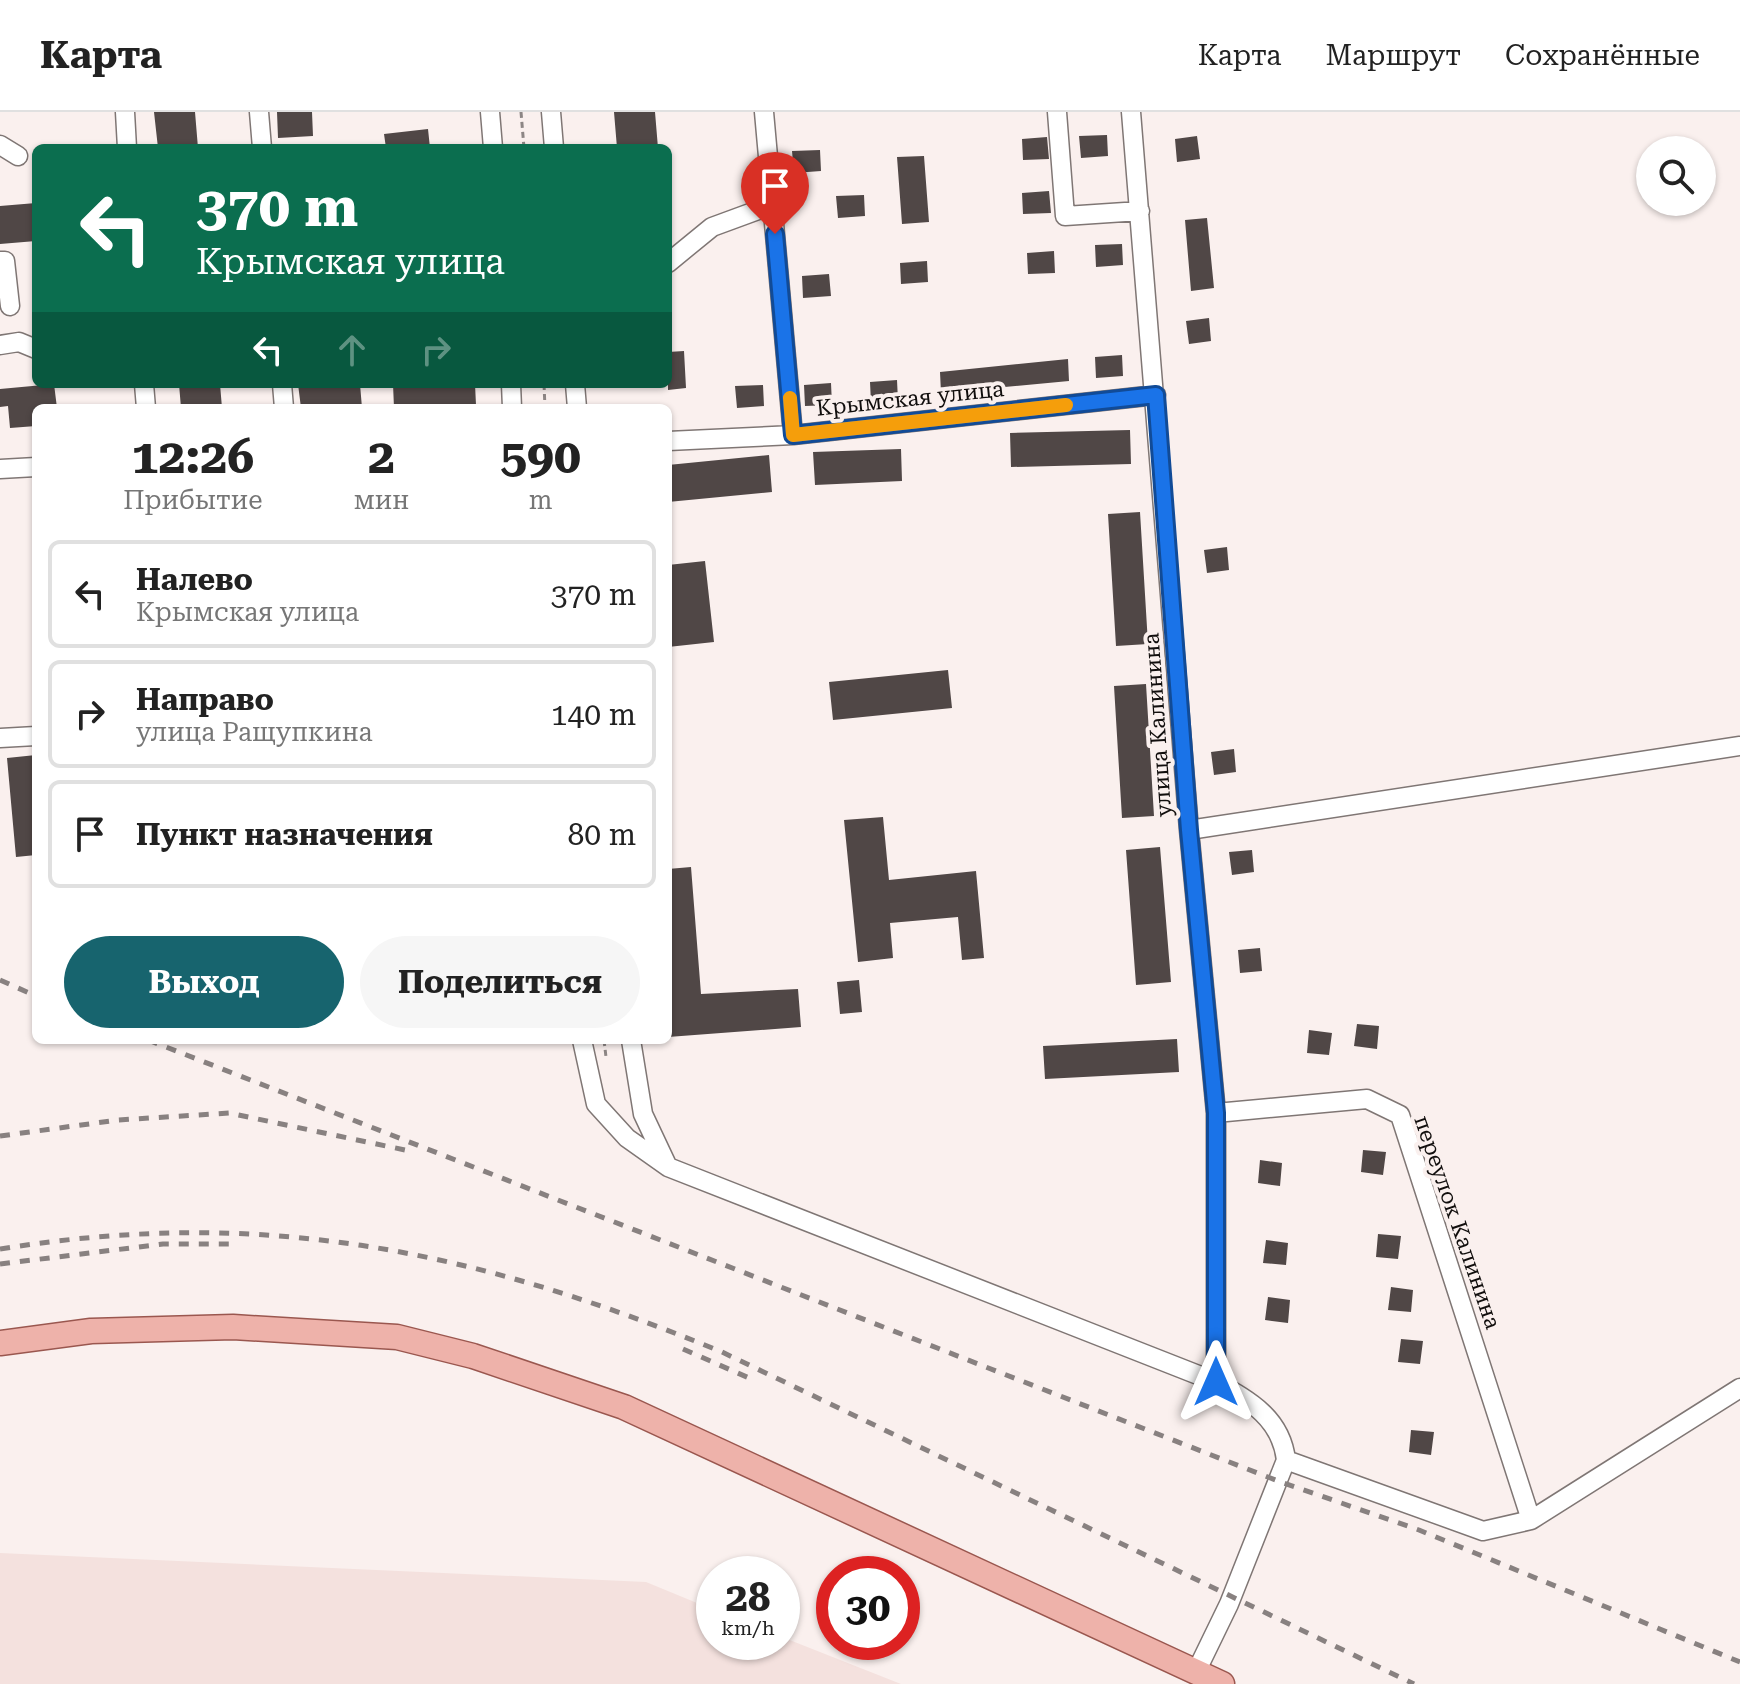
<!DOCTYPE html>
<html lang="ru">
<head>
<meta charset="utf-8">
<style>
  body { margin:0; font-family:"Roboto Serif",serif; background:#f6f6f6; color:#222; height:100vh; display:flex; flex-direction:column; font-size:30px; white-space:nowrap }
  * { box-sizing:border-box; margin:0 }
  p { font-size:26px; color:#767676 }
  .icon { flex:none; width:44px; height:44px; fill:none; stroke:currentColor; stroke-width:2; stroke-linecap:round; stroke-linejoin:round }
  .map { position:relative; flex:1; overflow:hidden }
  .side { position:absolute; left:32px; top:292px; width:640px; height:640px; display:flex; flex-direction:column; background:#fff; border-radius:12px; box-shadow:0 2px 6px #0004 }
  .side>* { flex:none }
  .guide { position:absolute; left:32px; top:32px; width:640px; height:244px; border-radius:12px; box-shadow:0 2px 6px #0004; background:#0b6e4f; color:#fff; overflow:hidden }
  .tools { position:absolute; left:1636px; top:24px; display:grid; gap:16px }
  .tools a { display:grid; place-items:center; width:80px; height:80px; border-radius:50%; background:#fff; box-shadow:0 2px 6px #0004; font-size:40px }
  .speed { position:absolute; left:696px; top:1444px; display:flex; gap:16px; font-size:40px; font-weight:700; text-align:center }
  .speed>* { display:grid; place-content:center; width:104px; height:104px; border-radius:50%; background:#fff; box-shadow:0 2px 6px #0004; line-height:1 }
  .speed small { font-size:20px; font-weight:400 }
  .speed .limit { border:12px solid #d22; background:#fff; color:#111 }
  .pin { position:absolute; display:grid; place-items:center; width:68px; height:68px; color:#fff; margin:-82px -34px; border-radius:50% 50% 50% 0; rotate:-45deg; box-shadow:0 0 8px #0007 }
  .pin .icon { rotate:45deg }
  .me { position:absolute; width:88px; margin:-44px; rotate:0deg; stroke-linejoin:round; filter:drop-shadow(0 0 6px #0008) }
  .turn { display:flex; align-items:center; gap:28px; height:168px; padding:0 32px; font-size:36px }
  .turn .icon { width:104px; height:104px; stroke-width:2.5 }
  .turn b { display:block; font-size:56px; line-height:68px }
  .lanes { display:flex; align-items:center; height:76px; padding:0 32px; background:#0003; justify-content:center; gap:40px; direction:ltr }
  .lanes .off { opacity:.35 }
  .eta { display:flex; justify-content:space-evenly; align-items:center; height:136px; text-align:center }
  .eta b { font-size:48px; font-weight:700; line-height:56px }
  .cta { display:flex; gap:16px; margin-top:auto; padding:16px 32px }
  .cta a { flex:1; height:92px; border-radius:48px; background:#17646e; color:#fff; font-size:32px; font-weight:700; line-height:92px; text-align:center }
  .cta a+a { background:#f6f6f6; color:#222 }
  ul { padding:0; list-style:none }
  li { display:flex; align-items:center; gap:24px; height:108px; margin:0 16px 12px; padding:0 16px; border:4px solid #e0e0e0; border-radius:12px }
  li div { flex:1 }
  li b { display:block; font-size:30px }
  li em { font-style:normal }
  header { display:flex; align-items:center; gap:48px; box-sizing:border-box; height:112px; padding:0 40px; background:#fff; border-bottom:2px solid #e0e0e0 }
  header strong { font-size:38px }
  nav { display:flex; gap:44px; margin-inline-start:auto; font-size:28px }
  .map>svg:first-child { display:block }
  .built { fill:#f4e1de }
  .building { fill:#504746 }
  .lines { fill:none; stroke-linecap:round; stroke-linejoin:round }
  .minor-casing { stroke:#7f7674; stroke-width:21 }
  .major-casing { stroke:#9a574f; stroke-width:27 }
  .path { stroke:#8d8685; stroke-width:3; stroke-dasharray:6 4; stroke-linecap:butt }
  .minor { stroke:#fff; stroke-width:18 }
  .major { stroke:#eeb2aa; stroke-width:24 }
  .rail { stroke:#888180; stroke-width:5; stroke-dasharray:10 10; stroke-linecap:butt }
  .route-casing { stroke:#114b97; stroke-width:20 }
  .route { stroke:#1a73e8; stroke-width:14 }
  .slow { stroke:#f59e0b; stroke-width:14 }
  .labels { text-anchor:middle; stroke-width:8; stroke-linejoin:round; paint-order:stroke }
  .street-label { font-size:22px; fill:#110e0d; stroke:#faf0ee }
</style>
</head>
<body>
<header>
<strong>Карта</strong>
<nav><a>Карта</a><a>Маршрут</a><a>Сохранённые</a></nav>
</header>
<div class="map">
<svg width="1740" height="1572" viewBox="0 0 1740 1572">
  <rect width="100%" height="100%" fill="#faf0ee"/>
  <path class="built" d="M0,1441L646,1470L714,1498V1530H782V1525L901,1572H0Z"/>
  <path class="building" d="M154,0H195L198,36H158Z
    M277,0H312L313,24L278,26Z
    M614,0H655L658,36H617Z
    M428,17L430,36H386L384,22Z
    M1107,23L1108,44L1081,46L1079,24Z
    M1197,24L1200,47L1177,50L1175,27Z
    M1047,25L1049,47L1023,48L1022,27Z
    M820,38L821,59L794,61L792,39Z
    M924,44L929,110L902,112L897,45Z
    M1049,79L1051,101L1023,102L1022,81Z
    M864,83L865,104L838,106L836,84Z
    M36,91V129L0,132V94Z
    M1207,106L1214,176L1191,179L1185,108Z
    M1122,132L1123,153L1096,155L1095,133Z
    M1054,139L1055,161L1028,162L1027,141Z
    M927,149L928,170L901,172L900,151Z
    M829,162L831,184L803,186L802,164Z
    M1209,206L1211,229L1189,232L1186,209Z
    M684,239L686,276L668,278V240Z
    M1122,243L1123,264L1096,266L1095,245Z
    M1068,247L1069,269L941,281L940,260Z
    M897,268L898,289L871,291L870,270Z
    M831,271L832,293L805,294L804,273Z
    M54,272L57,296H36V314L10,316L8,294L0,295V277Z
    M179,272H220L222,296H181Z
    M298,272H360L362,296H301Z
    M393,272H475L476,293L394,296Z
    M763,273L764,294L737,296L735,274Z
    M1130,318L1131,352L1011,355L1010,321Z
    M901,337L902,369L815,373L813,340Z
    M769,343L772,380L668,390V353Z
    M1140,400L1148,532L1116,534L1108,402Z
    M1227,435L1229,458L1207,461L1204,438Z
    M705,449L714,530L668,535V453Z
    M948,558L952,596L833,608L829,570Z
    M1146,572L1154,704L1122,706L1114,574Z
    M1234,637L1236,660L1214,663L1211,640Z
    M36,643V743L16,745L7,646Z
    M883,705L889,768L976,759L984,846L962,848L958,805L890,811L893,846L858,850L844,708Z
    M1160,735L1171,870L1136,873L1126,738Z
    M1252,738L1254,760L1232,763L1229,740Z
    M691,755L701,882L798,877L801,915L668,925V757Z
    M1260,836L1262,859L1240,861L1238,838Z
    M859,868L862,900L840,902L837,870Z
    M1357,912L1379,914L1377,937L1354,934Z
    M1309,918L1332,921L1329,943L1307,941Z
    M1177,927L1179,960L1045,967L1043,934Z
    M1363,1038L1386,1040L1383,1063L1361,1060Z
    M1260,1048L1282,1051L1280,1074L1258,1071Z
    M1378,1122L1401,1124L1398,1147L1376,1145Z
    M1266,1128L1288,1131L1286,1153L1263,1151Z
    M1391,1175L1413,1178L1411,1200L1388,1198Z
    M1268,1185L1290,1188L1288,1211L1265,1208Z
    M1401,1227L1423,1229L1420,1252L1398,1250Z
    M1411,1318L1434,1320L1431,1343L1409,1340Z"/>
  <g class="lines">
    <defs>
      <path id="minor" d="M125,0L127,36
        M259,0L262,36
        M490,0L493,36
        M551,0L554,36
        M764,0L793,323
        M1057,0L1065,104L1140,99
        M1131,0L1189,718L1216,1001V1270
        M0,33L18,44
        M0,149H5L10,194
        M668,151L712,115L772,93
        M0,233L19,230L36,237
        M144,272L146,296
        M282,272L284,296
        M511,272L512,296
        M575,272L577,296
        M668,329L793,323L1156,283
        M0,357L36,355
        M0,626L36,624
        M1189,718L1740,634
        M582,928L596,992L627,1026L668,1055L1216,1270C1250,1289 1281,1306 1286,1348L1229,1492L1196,1560
        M631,928L643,1002L667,1053
        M1216,1001L1367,987L1400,1003L1531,1408
        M1286,1348L1483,1419L1531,1408L1740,1276"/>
      <path id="major" d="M0,1231L91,1219L233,1215L397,1225L473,1244L624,1295L1222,1572"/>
    </defs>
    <use href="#minor" class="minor-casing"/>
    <use href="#major" class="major-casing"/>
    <path class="path" d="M521,0L524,36
      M544,272L545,296
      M604,928L606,945"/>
    <use href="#minor" class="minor"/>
    <use href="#major" class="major"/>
    <path class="rail" d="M0,868L36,884
      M148,928L1278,1369L1419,1418L1740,1550
      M0,1024L118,1008L229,1001L405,1038
      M0,1137C266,1094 476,1139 722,1240L1414,1572
      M0,1152L163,1132H235
      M683,1237L749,1266"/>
  </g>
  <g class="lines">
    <defs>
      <path id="route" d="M775,122L793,323L1156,283L1189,718L1216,1001V1270"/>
    </defs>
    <use href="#route" class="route-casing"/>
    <use href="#route" class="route"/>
    <path class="slow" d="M790,286L793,323L1066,293"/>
  </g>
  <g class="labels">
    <g class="street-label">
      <text transform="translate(910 286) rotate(-6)" y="8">Крымская улица</text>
      <text transform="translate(1157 613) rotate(-94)" y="8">улица Калинина</text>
      <text transform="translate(1458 1110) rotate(71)" y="8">переулок Калинина</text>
    </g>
  </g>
</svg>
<div class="tools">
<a><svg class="icon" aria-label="search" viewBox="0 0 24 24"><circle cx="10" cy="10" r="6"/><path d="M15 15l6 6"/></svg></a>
</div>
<div class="speed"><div>28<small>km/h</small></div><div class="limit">30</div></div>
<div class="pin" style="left:775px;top:122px;background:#d93025"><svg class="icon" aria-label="arrive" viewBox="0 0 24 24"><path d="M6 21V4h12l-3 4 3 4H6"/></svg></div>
<svg class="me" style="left:1216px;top:1270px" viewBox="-20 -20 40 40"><path d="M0-17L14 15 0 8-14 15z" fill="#1a73e8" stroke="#fff" stroke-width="4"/></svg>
<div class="guide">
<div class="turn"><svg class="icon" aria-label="left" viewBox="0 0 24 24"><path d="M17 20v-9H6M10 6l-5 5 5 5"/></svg><div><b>370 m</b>Крымская улица</div></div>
<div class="lanes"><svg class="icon" aria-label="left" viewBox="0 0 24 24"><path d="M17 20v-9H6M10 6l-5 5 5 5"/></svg><svg class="icon off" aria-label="ahead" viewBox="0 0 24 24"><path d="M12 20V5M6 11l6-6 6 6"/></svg><svg class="icon off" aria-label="right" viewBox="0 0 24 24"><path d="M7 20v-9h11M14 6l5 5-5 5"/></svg></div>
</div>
<section class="side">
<div class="eta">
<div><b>12:26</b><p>Прибытие</p></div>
<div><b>2</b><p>мин</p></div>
<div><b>590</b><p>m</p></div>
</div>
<ul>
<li><svg class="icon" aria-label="left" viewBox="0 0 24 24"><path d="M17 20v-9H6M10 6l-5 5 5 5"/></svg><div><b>Налево</b><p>Крымская улица</p></div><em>370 m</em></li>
<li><svg class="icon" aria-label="right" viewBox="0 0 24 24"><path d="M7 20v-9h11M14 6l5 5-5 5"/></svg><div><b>Направо</b><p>улица Ращупкина</p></div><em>140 m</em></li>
<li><svg class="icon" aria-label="arrive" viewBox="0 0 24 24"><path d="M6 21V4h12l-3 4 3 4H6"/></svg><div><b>Пункт назначения</b></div><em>80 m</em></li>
</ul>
<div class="cta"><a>Выход</a><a>Поделиться</a></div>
</section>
</div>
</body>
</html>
